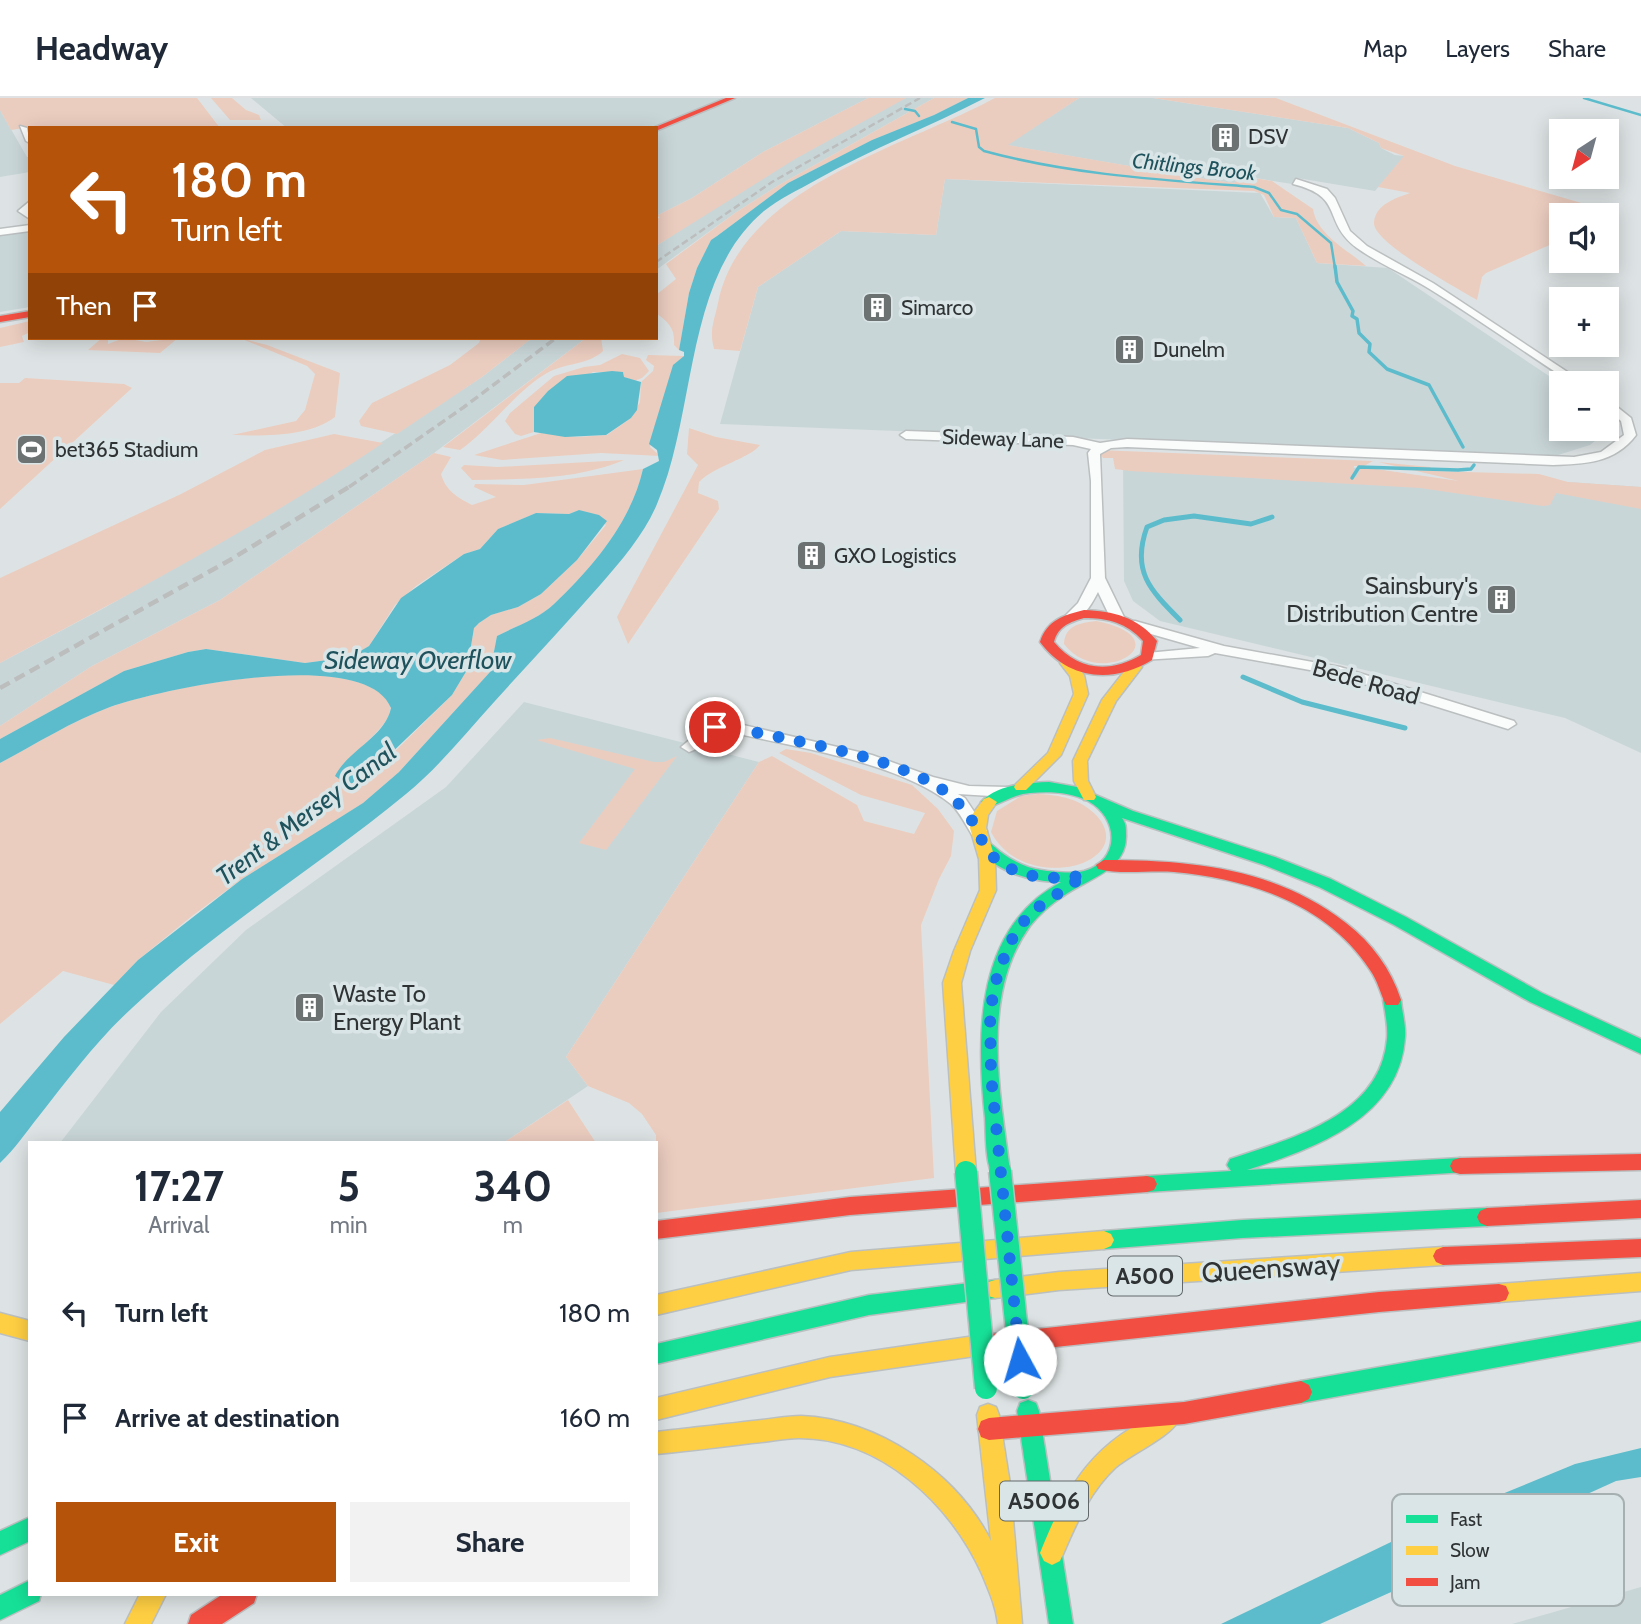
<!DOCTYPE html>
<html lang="en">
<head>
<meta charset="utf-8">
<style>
  body { margin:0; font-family:Cabin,sans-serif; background:#f2f2f3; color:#1f2937; height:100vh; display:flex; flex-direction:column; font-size:26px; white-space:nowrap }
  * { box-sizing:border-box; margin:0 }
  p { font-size:23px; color:#747a83 }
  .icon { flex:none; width:38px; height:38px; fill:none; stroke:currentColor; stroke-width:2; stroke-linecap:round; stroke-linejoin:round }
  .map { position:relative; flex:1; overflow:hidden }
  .drawer { position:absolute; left:28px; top:1043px; width:630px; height:455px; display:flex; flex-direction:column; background:#fff; border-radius:0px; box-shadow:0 4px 18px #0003 }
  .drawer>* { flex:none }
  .guide { position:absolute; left:28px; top:28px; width:630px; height:214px; border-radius:0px; box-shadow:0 4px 18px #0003; background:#b45309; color:#fff; overflow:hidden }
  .needle { width:46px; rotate:216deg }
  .tools { position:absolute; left:1549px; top:21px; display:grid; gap:14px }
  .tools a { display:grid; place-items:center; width:70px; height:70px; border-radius:0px; background:#fff; box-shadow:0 4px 18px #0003; font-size:35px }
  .pin { position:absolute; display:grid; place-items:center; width:60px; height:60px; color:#fff; margin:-30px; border:4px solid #fff; border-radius:50%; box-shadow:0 2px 7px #0007 }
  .me { position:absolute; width:77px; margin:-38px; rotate:354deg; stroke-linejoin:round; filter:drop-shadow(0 0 5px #0008) }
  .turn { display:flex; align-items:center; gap:24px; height:147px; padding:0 28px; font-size:32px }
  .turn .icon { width:91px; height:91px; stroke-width:2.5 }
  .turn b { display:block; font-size:49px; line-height:60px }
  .then { display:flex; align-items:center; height:66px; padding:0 28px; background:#0003; gap:14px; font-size:26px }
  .eta { display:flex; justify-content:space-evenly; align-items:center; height:119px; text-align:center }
  .eta b { font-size:42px; font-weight:700; line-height:49px }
  .action { display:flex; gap:14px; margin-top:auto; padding:14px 28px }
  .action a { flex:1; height:80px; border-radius:0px; background:#b45309; color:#fff; font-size:28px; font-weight:700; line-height:80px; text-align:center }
  .action a+a { background:#f2f2f3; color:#1f2937 }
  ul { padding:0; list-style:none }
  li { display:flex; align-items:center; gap:21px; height:105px; padding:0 28px }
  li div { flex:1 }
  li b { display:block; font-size:26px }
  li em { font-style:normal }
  header { display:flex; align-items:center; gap:42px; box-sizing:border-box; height:98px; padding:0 35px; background:#fff; border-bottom:2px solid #e0e1e3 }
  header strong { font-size:33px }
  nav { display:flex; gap:38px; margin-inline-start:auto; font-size:24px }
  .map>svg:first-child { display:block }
  .built { fill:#c9d6d8 }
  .green { fill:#ebcdbf }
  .water { fill:#5dbccc }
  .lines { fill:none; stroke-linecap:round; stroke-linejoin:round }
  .stream-far2 { stroke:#5dbccc; stroke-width:2.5 }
  .stream-far1 { stroke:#5dbccc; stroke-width:3.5 }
  .stream { stroke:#5dbccc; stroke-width:5 }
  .street-casing { stroke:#bbbfc0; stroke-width:3 }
  .fast-casing { stroke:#bbbfc0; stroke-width:3 }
  .slow-casing { stroke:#bbbfc0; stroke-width:3 }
  .jam-casing { stroke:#bbbfc0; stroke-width:3 }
  .street { fill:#fafbfb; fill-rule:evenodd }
  .fast { fill:#16e098; fill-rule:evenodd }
  .slow { fill:#ffcf43; fill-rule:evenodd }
  .jam { fill:#f24e42; fill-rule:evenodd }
  .rail-far2 { stroke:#bcbdbd; stroke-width:2.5; stroke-dasharray:7 3.5; stroke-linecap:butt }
  .rail-far1 { stroke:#bcbdbd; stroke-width:3.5; stroke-dasharray:9 4.5; stroke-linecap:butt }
  .rail { stroke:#bcbdbd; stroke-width:4.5; stroke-dasharray:11 6; stroke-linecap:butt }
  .fast-bridge-casing { stroke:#bbbfc0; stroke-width:25; stroke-linecap:butt }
  .fast-bridge { stroke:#16e098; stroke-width:22 }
  .route { stroke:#1a73e8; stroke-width:12; stroke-dasharray:0 21.6 }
  .labels { text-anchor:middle; stroke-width:7; stroke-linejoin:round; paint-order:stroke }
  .far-poi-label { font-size:21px; fill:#2f3334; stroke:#dae5e7; text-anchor:start }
  .far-water-label { font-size:21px; font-style:italic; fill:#1e525c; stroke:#dae5e7 }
  .far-street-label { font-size:21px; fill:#2f3334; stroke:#dae5e7 }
  .shield { fill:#dae5e7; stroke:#62686a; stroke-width:2 }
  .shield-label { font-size:23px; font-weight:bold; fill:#2f3334 }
  .poi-label { font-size:24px; fill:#2f3334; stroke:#dae5e7; text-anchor:end }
  .street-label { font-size:24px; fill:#2f3334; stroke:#dae5e7 }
  .water-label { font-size:26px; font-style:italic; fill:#1e525c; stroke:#dae5e7 }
  .near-street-label { font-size:28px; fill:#2f3334; stroke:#dae5e7 }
  .key { fill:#dae5e7; stroke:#a7b0b1; stroke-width:2 }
  .key-label { font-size:19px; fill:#2f3334 }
</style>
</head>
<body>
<header>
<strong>Headway</strong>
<nav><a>Map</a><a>Layers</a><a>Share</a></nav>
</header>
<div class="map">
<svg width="1641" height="1526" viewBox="0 0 1641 1526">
  <rect width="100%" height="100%" fill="#dde3e4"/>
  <path class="built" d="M251,0H868L763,54L692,100L656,118V30H287Z
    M883,0H934L779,87L735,115L656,172V148Z
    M1079,0H1153L1348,30L1379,45L1381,50L1395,57L1405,58L1375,93L1297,80L1292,86L1243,78L1234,85L1211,82L1006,47Z
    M0,12L27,59H30V74L0,79Z
    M945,81L1260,95L1274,119L1296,120L1317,165L1388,170L1561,286V331L1607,333L1590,347L1555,358L1506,357L720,326L758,189L841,133L936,137Z
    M30,134V209L0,214V137Z
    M532,240H586L434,355L220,502L92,568L0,628V565L104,510L286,406L482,279Z
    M1123,365L1367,370L1454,383L1568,384L1641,389V655L1565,620L1160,523L1133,503L1124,483Z
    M524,604L759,664L566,959L588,988L503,1045H60L161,914L246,832L446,689Z
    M1641,1489V1526H1512Z"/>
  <path class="green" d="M0,0H197L220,30L30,29L11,32L0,12Z
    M211,0H232L246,12L259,17L261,22H230Z
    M868,0H906L795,61L656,148V122L660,119L656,118L692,100L763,54Z
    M934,0H968L934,17L872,42L788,85L717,138L711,142L697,170L689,195L679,252L674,247C675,230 669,225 656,215V197L676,181L666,166L735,115L779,87Z
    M995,0H1079L1008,47L1211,82L1234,85L1242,78L1272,83L1313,111C1317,137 1348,152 1366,168L1317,165L1296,120L1274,119L1264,97L1254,93L945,81L936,137L841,133L758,189L740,253L714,251C709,232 714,224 718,205C740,90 904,49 995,0Z
    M1153,0H1276L1455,68L1612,114L1607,119L1561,117V142L1486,175L1482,179L1477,202C1459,191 1371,144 1374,124C1376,106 1396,100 1410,95L1378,89L1404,58L1381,50L1379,45L1348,30Z
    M30,223V234L22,238L24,244L0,249V230Z
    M102,240H108V246L124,240L146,244L178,240L160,255L88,252Z
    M240,240L267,247L340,275L335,319C309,339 264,338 232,337L296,323L305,312L315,276L307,268Z
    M481,240H532L482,279L397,336L361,328L359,323L372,305L450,267L479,245Z
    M586,240H601L603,253C589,267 564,265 547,275C518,291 489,332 460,352L443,349Z
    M622,256L640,260L649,273L642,280L634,283L624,279L623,274H593L534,309V334L521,338L515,336L505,323L510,315L554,278L584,269L600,267Z
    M648,257L684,258L673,268L650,349L660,358L601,355L502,362L474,357L541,335L578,339L607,337L631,320L640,304L641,284L653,273L654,268L646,262Z
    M25,280L124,286L132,290L0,411V285H19Z
    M689,330L716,339L760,347C749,361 716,367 699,384L698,395L718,403L719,411L628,546L617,519L698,367L687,356Z
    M334,336L383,345C261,427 130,496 0,565V480L181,396L265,352Z
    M1098,352L1373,363L1364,368H1354L1352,379L1356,380L1361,369L1459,383L1378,364L1430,369L1433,373L1539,376L1568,384L1641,389V411L1556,395L1550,407L1543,408L1420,390L1130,373L1115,371L1113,360H1103Z
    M434,355L451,359L441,376C446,393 457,399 472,407L496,399L474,389L475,386L524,387L643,371C631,424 593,469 554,506C540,520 514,529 497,538L490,574L399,674L363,705L242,781L192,818L138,862L114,887L63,873L0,926V665C36,646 72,623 110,609C164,590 352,550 390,605C397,627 345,657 336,678L378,670L452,597L467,572L474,530L479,525L491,517L518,509L541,496L577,462L606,427L579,412L569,416L536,415L498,431L480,451L464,456L416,488L395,507L369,548L350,559L305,565L206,551L188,554L124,573L0,641V628L92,568L220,502Z
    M624,362C576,382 523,381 472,382L461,370L464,367L498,369Z
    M1096,523C1186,541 1099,593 1064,546C1065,527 1080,525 1096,523Z
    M550,640L654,664H664L677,658L606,752L579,745L635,671L537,642Z
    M786,651L811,655L912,687L938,711L954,733L951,758L939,781L921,827L934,1080L656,1115V1037L642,1016L629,1005L588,988L566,959L759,664L772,658L857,707L864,723L914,736L925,715L861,697L779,655Z
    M1038,696C1060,697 1081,701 1097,718C1139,766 1024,798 991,734L997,713L1021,698Z
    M568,1002L596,1045H503Z"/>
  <path class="water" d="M968,0H985C929,29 871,51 816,82C798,92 779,101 764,113C684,180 697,314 657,406C645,435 622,462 601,486C566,526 530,564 495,603C466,635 439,669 406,696C316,770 217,830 132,910C97,942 68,981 39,1018C26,1034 15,1051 0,1065V1014L64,939L138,862L242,781L363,705L399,674L490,574L497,538C514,529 540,520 554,506C593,469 631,424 643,371L659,363L657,352L649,346L673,267L684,258V254L679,252L689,195L697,170L711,142L717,138L788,85L872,42L934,17Z
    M612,273L623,274L624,279L641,284L637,312L631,320L606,337L565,339L534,334V309L548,293L567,278Z
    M579,412L599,417L607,423L577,462L541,496L518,509L491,517L479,525L474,530L467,572L452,597L361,684L346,686L335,678C348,652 385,639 391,610C366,547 160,591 110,609C72,623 36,646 0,665V641L124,573L188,554L206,551L305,565L350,559L369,548L401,500L464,456L480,451L498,431L536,415L569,416Z
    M1641,1350V1379L1616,1383L1541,1417L1429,1477L1320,1526H1221L1391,1444L1485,1403L1575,1366Z"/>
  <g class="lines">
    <path class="stream-far2" d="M1584,0L1641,17
      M905,11L915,13L919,18
      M952,24L976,31L979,49L984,53C1072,77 1163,82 1254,89L1269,95L1281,112L1297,116L1331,145L1335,170"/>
    <path class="stream-far1" d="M1335,168L1337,184L1353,213L1352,218L1357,221L1359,235L1370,246L1369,254L1387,271L1429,287L1463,349
      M1352,380L1359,369L1458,372L1471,371L1474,367"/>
    <path class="stream" d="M1180,522C1150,492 1131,473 1147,429L1164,422L1194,418L1251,426L1272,419
      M1243,579L1302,604L1405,630"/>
    <defs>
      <path id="street" d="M20,28L27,30L30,45L26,43Z
        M1296,81L1327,91L1335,100L1350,133L1367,148L1433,185L1584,285H1572C1524,254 1477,220 1428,190C1405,176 1379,166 1357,150C1321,123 1346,99 1293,86Z
        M30,103V121L18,113Z
        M30,127V133L0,137V131Z
        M1606,300L1631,320L1636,337C1615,365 1585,366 1553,367L1127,349L1111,350L1100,356L1105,480L1124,519L1117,523L1110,519L1098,494C1092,505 1086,518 1073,521L1066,517L1078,505L1091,480V383L1088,355L1091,351L1073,347L906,341L900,337L906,333L1073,339L1100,345L1127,341L1574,359L1601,354L1624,337L1621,323L1606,310Z
        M1135,523L1224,548L1340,569L1514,623L1516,626L1508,631L1332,576L1215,555L1208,558L1142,562L1140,559L1147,555L1200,550L1130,530L1128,527L1130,524Z
        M726,623L872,657L933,679L969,688L1007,689L1015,694L1007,699L958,696L965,700L987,733L978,739L972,737C966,727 959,713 951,706C897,663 793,649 726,633C711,634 703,650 689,654L681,649L709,626Z"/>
      <path id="fast" d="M1049,684L1077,689L1133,713L1275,759L1331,781L1406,819L1542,895L1641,941V956L1530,904L1394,827L1319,789L1264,767L1122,720C1126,726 1126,729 1126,736C1128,773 1086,781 1062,799C1051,806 1038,818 1030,828C980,897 1000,994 1010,1073L1007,1079L1000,1081L993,1079C985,1063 986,1038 985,1020C976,937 975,830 1061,784C1031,784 995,774 976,748L984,743C992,745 995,750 1002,755C1013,763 1026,770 1041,772C1053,774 1072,776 1084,773C1121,762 1119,720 1088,703C1071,694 1049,693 1030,695C1014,696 1003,705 989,709L981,704C997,686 1027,685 1049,684Z
        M1392,895L1398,897L1401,902C1402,914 1406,927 1405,939C1400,1021 1313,1051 1247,1072L1460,1060L1467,1062L1470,1068L1467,1074L1147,1094L1140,1092L1137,1086L1140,1080L1147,1078L1231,1073L1227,1067L1230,1061C1292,1040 1381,1018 1387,940C1388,928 1385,914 1383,902L1386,897Z
        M1487,1110L1494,1113L1497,1119L1494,1125L1487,1128L1242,1140L1104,1151L1097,1148L1094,1142L1097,1136L1104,1133L1242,1122Z
        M995,1182L1002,1184L1005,1191L1002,1198L995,1200L869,1217L656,1266V1246L869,1197Z
        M1641,1223V1243L1301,1305L1293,1301L1290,1294L1293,1287L1301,1283Z
        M1028,1302L1036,1305L1039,1313L1073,1526H1049L1017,1313L1020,1305Z
        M30,1419V1443L0,1457V1433Z
        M30,1482V1496H41L39,1503L0,1522V1497Z"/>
      <path id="slow" d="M1067,561L1072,562L1084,577L1088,596L1061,657L1026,692H1016L1014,689L1016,686L1048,655L1074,596L1070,578L1060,565Z
        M1135,565L1142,569L1116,603L1087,663L1088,683L1096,699L1094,702H1084L1074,683L1073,663L1102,602L1130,566Z
        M989,699L997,704L988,717L986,730L995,761L996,792L970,853L961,885L976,1074L973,1080L966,1082L959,1080L956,1074L943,885L954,853L980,792L979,761L970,730L972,717L984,701Z
        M1104,1133L1111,1136L1114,1142L1111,1148L1104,1151L851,1172L656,1217V1197L851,1154Z
        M1443,1149L1450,1152L1453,1158L1450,1164L1443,1167L1059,1192L995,1200L988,1198L985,1191L988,1184L995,1182L1059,1174Z
        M1641,1175V1193L1499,1204L1492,1202L1489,1195L1492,1188L1499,1186Z
        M0,1215L30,1223V1243L0,1235Z
        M982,1237L990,1240L993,1247L990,1254L982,1257L830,1279L656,1322V1300L830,1259Z
        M988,1306L996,1309L999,1317L1010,1386L1022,1526H998C996,1508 989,1493 982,1476C951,1406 881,1340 799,1340C784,1340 767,1344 752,1345C720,1349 688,1353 656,1356V1334C688,1330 721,1327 753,1323C768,1322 785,1318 801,1318C878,1321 957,1375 991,1443L977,1317L980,1309Z
        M1166,1313L1174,1316L1177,1324C1172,1337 1130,1357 1116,1369C1088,1395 1075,1429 1060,1463L1052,1467L1044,1463L1040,1455C1067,1387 1095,1341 1166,1313Z
        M140,1496H166L151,1526H125Z"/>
      <path id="jam" d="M726,0H735L658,32L653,30Z
        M30,213V219L0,224V218Z
        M1084,512C1113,513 1138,519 1157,543L1152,562C1113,586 1068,582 1040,544C1047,522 1064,517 1084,512ZM1084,520C1108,520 1127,525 1143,543L1141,557C1109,576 1077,572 1054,544C1058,528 1070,524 1084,520Z
        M1104,762C1191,762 1276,770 1346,825C1372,845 1391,871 1401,902L1398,907H1386C1380,895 1378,883 1370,872C1327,806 1249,781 1174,774C1150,772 1121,777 1098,771L1096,767Z
        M1641,1056V1072L1460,1076L1453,1074L1450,1068L1453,1062L1460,1060Z
        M1147,1078L1154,1080L1157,1086L1154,1092L1147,1094L850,1117L656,1141V1123L850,1099Z
        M1641,1102V1120L1487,1128L1480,1125L1477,1119L1480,1113L1487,1110Z
        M1641,1141V1159L1443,1167L1436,1164L1433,1158L1436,1152L1443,1149Z
        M1499,1186L1506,1188L1509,1195L1506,1202L1499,1204L1379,1214L982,1257L974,1254L971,1247L974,1240L982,1237L1379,1194Z
        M1301,1283L1309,1287L1312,1294L1309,1301L1301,1305L1184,1326L989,1342L981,1339L978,1331L981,1323L989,1320L1184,1304Z
        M223,1496H257L254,1505L222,1526H188L191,1517Z"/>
    </defs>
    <use href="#street" class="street-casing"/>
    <use href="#fast" class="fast-casing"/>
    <use href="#slow" class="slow-casing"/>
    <use href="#jam" class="jam-casing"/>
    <use href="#street" class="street"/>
    <use href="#fast" class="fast"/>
    <use href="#slow" class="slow"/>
    <use href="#jam" class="jam"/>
    <path class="rail-far2" d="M656,164L772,84L920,0"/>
    <path class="rail-far1" d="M349,389L464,309L556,240"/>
    <path class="rail" d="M0,590L230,462L352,387"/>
    <defs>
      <path id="fast-bridge" d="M1000,1073L1023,1290
        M966,1074L986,1290"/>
    </defs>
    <use href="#fast-bridge" class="fast-bridge-casing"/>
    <use href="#fast-bridge" class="fast-bridge"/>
  </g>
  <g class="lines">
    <path class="route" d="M715,629L726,628C791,643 869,653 928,683C950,694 966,711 977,731C981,738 982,745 986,751C1010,781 1050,783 1085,777L1030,815L1014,837L998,874L990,913L991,978L1020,1262"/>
  </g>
  <defs>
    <symbol id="building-square" viewBox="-11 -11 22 22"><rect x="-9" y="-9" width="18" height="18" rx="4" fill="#6c7172" stroke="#dae5e7"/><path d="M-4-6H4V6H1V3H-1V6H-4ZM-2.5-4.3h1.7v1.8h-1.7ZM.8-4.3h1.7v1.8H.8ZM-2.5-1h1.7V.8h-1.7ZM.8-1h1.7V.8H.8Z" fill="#fff"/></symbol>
    <symbol id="stadium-square" viewBox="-11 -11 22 22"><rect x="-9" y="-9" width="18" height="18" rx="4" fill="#6c7172" stroke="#dae5e7"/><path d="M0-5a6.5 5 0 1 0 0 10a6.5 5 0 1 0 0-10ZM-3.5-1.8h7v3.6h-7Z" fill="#fff"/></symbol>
  </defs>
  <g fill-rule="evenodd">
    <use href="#building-square" x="1208" y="22" width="35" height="35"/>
    <use href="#building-square" x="860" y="192" width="35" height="35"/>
    <use href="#building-square" x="1112" y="234" width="35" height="35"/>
    <use href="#stadium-square" x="14" y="334" width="35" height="35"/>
    <use href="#building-square" x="794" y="440" width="35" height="35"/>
    <use href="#building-square" x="1484" y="484" width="35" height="35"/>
    <use href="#building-square" x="292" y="892" width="35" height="35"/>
  </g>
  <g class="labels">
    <g class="far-poi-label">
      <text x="1248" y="46">DSV</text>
      <text x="901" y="217">Simarco</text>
      <text x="1153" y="259">Dunelm</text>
      <text x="55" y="359">bet365 Stadium</text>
      <text x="834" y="465">GXO Logistics</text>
    </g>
    <g class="far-water-label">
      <text transform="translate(1194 69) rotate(6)" y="7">Chitlings Brook</text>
    </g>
    <g class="far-street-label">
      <text transform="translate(1003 341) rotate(2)" y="7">Sideway Lane</text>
    </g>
    <g class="shield">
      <rect x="1108" y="1158.5" width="74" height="39" rx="5"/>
      <rect x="1000" y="1383.5" width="88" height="39" rx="5"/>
    </g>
    <g class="shield-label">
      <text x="1145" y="1186">A500</text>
      <text x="1044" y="1411">A5006</text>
    </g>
    <g class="poi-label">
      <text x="1478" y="496">Sainsbury's<tspan x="1478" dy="28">Distribution Centre</tspan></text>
      <text x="333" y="904" text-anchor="start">Waste To<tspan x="333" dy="28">Energy Plant</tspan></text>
    </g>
    <g class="street-label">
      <text transform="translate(1366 584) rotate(16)" y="8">Bede Road</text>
    </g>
    <g class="water-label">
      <text x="418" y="571">Sideway Overflow</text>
      <text transform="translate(306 716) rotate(-37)" y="9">Trent &amp; Mersey Canal</text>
    </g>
    <g class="near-street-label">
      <text transform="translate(1271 1170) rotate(-4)" y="10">Queensway</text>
    </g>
  </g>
  <rect x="1392" y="1396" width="232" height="112" rx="10" class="key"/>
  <rect x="1406" y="1417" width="32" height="8" fill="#16e098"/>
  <rect x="1406" y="1448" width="32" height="9" fill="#ffcf43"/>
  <rect x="1406" y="1480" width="32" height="8" fill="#f24e42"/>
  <g class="key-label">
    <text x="1450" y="1428">Fast</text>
    <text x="1450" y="1459">Slow</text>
    <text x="1450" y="1491">Jam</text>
  </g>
</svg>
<div class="tools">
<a><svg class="needle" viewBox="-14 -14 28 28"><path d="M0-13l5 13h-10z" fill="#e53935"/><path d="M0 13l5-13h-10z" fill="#747a83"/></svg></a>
<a><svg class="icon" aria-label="sound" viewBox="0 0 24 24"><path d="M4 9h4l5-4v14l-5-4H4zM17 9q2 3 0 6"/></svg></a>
<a>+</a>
<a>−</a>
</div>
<div class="pin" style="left:715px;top:629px;background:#d93025"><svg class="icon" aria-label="arrive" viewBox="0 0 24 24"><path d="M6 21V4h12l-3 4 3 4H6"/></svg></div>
<svg class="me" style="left:1020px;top:1262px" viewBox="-20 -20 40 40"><circle r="19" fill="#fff"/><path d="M0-13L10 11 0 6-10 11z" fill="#1a73e8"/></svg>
<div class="guide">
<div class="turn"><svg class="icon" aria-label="left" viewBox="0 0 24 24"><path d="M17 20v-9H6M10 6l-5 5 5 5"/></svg><div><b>180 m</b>Turn left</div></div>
<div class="then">Then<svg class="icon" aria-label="arrive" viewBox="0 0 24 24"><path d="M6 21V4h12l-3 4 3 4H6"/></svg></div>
</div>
<section class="drawer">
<div class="eta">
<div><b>17:27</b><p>Arrival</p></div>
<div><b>5</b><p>min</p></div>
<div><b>340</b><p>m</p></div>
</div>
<ul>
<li><svg class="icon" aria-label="left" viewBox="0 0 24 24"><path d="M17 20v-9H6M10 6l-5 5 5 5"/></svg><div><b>Turn left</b></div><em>180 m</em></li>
<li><svg class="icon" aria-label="arrive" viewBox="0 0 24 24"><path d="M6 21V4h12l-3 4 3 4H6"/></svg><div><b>Arrive at destination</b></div><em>160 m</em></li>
</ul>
<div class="action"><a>Exit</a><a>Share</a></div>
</section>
</div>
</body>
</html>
